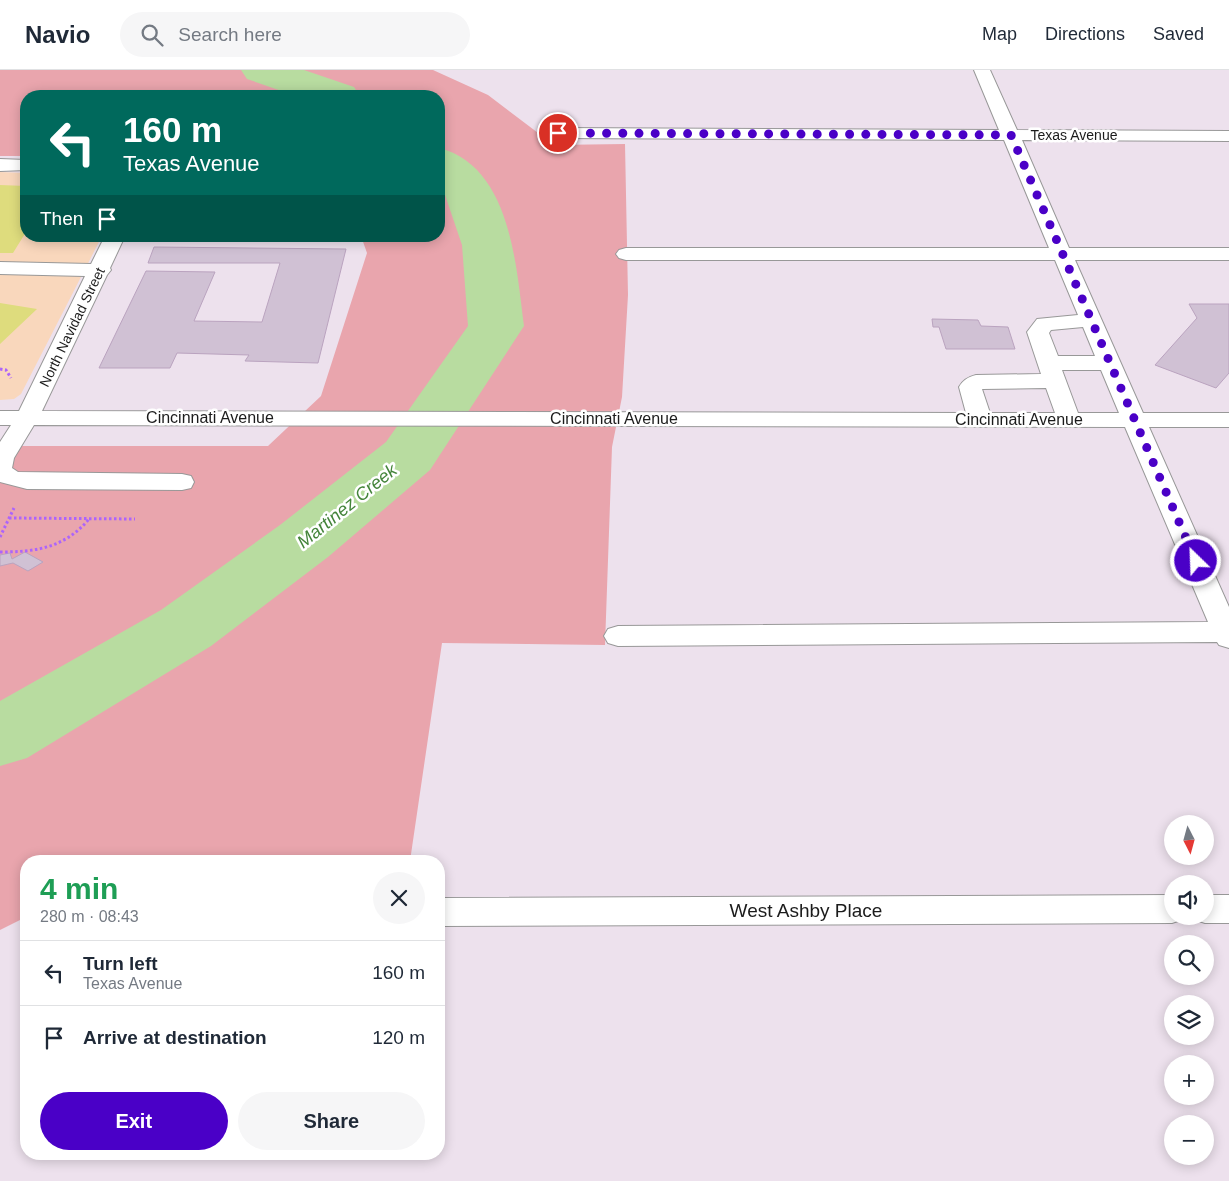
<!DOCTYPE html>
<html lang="en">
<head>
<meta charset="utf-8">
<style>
  body { margin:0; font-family:Helvetica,sans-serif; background:#f6f6f7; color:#1f2937; height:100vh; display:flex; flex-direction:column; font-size:19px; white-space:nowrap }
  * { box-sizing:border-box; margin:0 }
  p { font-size:16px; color:#747a83 }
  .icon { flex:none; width:28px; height:28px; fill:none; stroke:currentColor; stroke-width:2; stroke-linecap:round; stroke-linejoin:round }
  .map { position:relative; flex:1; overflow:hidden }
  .side { position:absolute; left:20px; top:785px; width:425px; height:305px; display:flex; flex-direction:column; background:#fff; border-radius:20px; box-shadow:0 2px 12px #0003 }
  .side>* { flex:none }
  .hud { position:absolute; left:20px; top:20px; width:425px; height:152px; border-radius:20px; box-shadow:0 2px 12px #0003; background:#00695c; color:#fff; overflow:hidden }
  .needle { width:32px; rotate:174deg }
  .controls { position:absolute; left:1164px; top:745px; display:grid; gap:10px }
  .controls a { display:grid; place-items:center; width:50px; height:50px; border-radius:50%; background:#fff; box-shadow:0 2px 12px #0003; font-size:25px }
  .pin { position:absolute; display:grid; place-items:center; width:42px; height:42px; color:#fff; margin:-21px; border:2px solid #fff; border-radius:50%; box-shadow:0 1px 5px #0007 }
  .me { position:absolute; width:55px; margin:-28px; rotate:336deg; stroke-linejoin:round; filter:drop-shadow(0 0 4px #0008) }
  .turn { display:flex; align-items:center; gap:18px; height:105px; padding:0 20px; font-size:22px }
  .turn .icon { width:65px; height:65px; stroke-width:2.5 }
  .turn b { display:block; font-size:35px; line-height:42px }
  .then { display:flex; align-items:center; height:48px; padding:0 20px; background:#0003; gap:10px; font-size:19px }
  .round { display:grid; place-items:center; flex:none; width:52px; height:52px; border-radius:26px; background:#f6f6f7 }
  .head { display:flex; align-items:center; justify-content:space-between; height:85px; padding:0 20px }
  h1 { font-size:30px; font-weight:800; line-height:38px; color:#1e9e55 }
  .primary-button { display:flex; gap:10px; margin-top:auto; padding:10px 20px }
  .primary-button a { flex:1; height:58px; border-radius:30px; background:#4a00c7; color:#fff; font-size:20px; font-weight:800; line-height:58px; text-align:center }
  .primary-button a+a { background:#f6f6f7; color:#1f2937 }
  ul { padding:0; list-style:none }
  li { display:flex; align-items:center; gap:15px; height:65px; padding:0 20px; border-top:1px solid #e0e1e3 }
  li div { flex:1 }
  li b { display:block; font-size:19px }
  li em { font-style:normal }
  header { display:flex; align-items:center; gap:30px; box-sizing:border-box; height:70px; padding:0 25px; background:#fff; border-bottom:1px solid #e0e1e3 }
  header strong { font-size:24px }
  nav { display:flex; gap:28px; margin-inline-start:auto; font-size:18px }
  .search { width:350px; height:45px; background:#f6f6f7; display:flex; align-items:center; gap:12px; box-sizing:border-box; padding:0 18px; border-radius:28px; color:#747a83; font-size:19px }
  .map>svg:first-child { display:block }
  .grass { fill:#e9a5ad }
  .park { fill:#f9d7bc }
  .pitch { fill:#dedc7d }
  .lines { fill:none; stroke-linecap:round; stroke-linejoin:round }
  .river { fill:#b8dca0; fill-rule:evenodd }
  .building { fill:#d0c1d4; stroke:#baa3bf }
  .minor-casing { stroke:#989898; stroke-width:2 }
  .path { stroke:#ac64fb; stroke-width:3; stroke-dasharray:2.5 2.5; stroke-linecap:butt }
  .minor { fill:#fff; fill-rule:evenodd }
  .route { stroke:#4a00c7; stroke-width:9; stroke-dasharray:0 16.2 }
  .labels { text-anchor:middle; stroke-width:5; stroke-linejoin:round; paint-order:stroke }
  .far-street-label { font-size:14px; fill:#1b1b1b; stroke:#fff }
  .street-label { font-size:16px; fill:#1b1b1b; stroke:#fff }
  .water-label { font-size:18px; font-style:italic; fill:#44843a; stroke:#fff }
  .near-street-label { font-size:19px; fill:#1b1b1b; stroke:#fff }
</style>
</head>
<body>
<header>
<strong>Navio</strong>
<div class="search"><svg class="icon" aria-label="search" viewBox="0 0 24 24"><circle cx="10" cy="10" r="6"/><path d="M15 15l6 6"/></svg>Search here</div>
<nav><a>Map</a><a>Directions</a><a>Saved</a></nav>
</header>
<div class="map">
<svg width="1229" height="1111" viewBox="0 0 1229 1111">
  <rect width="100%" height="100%" fill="#ede1ed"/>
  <path class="grass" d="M0,0H433L488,25L554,75L625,74L628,225L622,327L612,377L605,575L442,573L410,791H26V847L0,860V376H268L321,326L367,183L361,166H439V26H26V86H0Z"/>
  <path class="park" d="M0,102L26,103V166H102L21,324L14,329L0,330Z"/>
  <path class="pitch" d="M0,115L26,116V162L13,183H0Z
    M0,233L37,239L0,274Z"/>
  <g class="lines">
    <path class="river" d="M241,0H304L354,17L360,26H296L247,9Z
      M439,78C511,96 516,196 524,256L430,400L328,487L211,576L27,688L0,696V631L161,540L280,455L386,372L468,256L462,175L444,122L439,117Z"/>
  </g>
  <path class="building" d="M154,177L346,179L318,293L245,291L249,285L177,283L170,298H99L146,201L215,202L194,251L262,252L280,193H148Z
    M1189,234H1229V303L1216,318L1155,295L1197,248Z
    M932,249L978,250L981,256L1008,257L1015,279H946L939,257H933Z
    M25,482L43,492L28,501L13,493L0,496V485L10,483L12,489Z"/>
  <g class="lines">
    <defs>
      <path id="minor" d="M974,0H990L1017,60L1229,61V71L1022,70L1069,178H1229V190H1075L1143,343H1229V357H1149L1229,537V578L1219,575L1217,572L618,576L608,573L604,566L608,559L618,556L1208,552L1125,357L34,355L14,388L12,398L18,402L182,404L191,406L194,412L191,418L182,420L27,419L0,412V372L11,355H0V341H19L85,206L0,204V192L91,194L105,166H125L110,198L111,200L107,205L42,341L966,343L959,317C963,310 968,307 976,305L1041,304L1027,262L1037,249L1078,245L1055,190H626L619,188L616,184L619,180L626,178H1049L1004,70L558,68L552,67L549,63L552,59L558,58L999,60ZM1083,257L1095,286H1058L1049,263L1051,260ZM1062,300H1101L1119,343H1078ZM1046,318L1055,343H990L982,319Z
        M0,89L26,90V100L0,101Z
        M1172,825V846H1185L1184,849L1172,853L439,856V828Z
        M1205,825H1229V853H1205L1193,849L1192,846H1205Z"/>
    </defs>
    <use href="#minor" class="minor-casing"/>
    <path class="path" d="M0,299L6,300L11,308
      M9,448L135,449
      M0,467L14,438
      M0,482C35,482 65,478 89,449"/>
    <use href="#minor" class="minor"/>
  </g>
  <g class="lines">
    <path class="route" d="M558,63L1011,65L1196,491"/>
  </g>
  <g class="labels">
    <g class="far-street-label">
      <text x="1074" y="70">Texas Avenue</text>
      <text transform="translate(72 257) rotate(-64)" y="5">North Navidad Street</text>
    </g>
    <g class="street-label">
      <text x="210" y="353">Cincinnati Avenue</text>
      <text x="614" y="354">Cincinnati Avenue</text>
      <text x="1019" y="355">Cincinnati Avenue</text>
    </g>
    <g class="water-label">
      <text transform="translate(347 436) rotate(-39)" y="6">Martinez Creek</text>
    </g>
    <g class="near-street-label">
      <text x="806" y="847">West Ashby Place</text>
    </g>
  </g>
</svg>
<div class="controls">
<a><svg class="needle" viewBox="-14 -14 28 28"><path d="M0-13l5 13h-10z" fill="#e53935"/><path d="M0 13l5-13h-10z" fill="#747a83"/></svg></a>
<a><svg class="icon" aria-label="sound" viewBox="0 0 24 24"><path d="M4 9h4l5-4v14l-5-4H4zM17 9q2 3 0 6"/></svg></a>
<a><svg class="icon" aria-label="search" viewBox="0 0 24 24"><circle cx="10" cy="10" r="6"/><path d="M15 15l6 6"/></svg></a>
<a><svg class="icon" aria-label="layers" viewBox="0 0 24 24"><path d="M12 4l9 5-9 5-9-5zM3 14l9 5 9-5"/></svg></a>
<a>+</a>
<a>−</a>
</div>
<div class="pin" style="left:558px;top:63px;background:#d93025"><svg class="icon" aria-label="arrive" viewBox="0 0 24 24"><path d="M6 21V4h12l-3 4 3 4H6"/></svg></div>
<svg class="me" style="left:1196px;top:491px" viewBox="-20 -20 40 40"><circle r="17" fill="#4a00c7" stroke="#fff" stroke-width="3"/><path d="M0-11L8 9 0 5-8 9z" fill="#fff"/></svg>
<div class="hud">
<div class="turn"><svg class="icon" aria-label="left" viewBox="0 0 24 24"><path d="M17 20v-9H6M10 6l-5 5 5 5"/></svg><div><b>160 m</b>Texas Avenue</div></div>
<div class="then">Then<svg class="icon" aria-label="arrive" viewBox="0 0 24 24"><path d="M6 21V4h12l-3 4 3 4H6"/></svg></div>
</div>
<section class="side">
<div class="head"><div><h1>4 min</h1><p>280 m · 08:43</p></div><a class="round"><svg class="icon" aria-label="close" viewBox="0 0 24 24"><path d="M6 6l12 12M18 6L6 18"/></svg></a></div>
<ul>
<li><svg class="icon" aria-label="left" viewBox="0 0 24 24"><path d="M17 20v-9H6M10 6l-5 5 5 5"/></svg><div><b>Turn left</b><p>Texas Avenue</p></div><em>160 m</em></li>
<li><svg class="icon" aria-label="arrive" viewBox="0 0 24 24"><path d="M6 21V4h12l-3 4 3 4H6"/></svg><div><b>Arrive at destination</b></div><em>120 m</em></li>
</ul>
<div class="primary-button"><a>Exit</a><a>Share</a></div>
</section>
</div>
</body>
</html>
